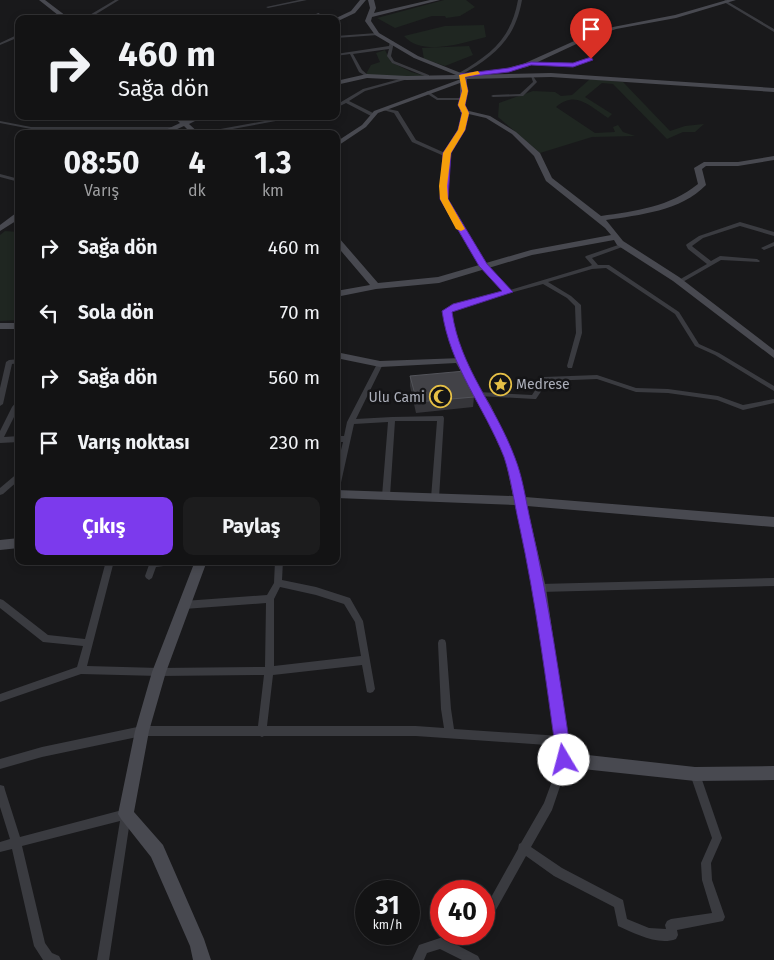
<!DOCTYPE html>
<html lang="tr">
<head>
<meta charset="utf-8">
<style>
  body { margin:0; font-family:"Fira Sans",sans-serif; background:#1c1c1d; color:#f1f3f6; height:100vh; display:flex; flex-direction:column; font-size:19px; white-space:nowrap }
  * { box-sizing:border-box; margin:0 }
  p { font-size:16px; color:#9d9ea0 }
  .icon { flex:none; width:28px; height:28px; fill:none; stroke:currentColor; stroke-width:2; stroke-linecap:round; stroke-linejoin:round }
  .map { position:relative; flex:1; overflow:hidden }
  .details { position:absolute; left:15px; top:130px; width:325px; height:435px; display:flex; flex-direction:column; background:#131314; border-radius:10px; box-shadow:0 2px 8px #0003,0 0 0 1px #323234 }
  .details>* { flex:none }
  .hud { position:absolute; left:15px; top:15px; width:325px; height:105px; border-radius:10px; box-shadow:0 2px 8px #0003,0 0 0 1px #323234; background:#131314; color:#f1f3f6; overflow:hidden }
  .speed { position:absolute; left:355px; top:880px; display:flex; gap:10px; font-size:25px; font-weight:700; text-align:center }
  .speed>* { display:grid; place-content:center; width:65px; height:65px; border-radius:50%; background:#131314; box-shadow:0 2px 8px #0003,0 0 0 1px #323234; line-height:1 }
  .speed small { font-size:12px; font-weight:400 }
  .speed .limit { border:8px solid #d22; background:#fff; color:#111 }
  .pin { position:absolute; display:grid; place-items:center; width:42px; height:42px; color:#fff; margin:-51px -21px; border-radius:50% 50% 50% 0; rotate:-45deg; box-shadow:0 0 5px #0007 }
  .pin .icon { rotate:45deg }
  .me { position:absolute; width:55px; margin:-28px; rotate:352deg; stroke-linejoin:round; filter:drop-shadow(0 0 4px #0008) }
  .turn { display:flex; align-items:center; gap:18px; height:105px; padding:0 20px; font-size:22px }
  .turn .icon { width:65px; height:65px; stroke-width:2.5 }
  .turn b { display:block; font-size:35px; line-height:42px }
  .eta { display:flex; justify-content:space-evenly; align-items:center; height:85px; text-align:center }
  .eta b { font-size:30px; font-weight:700; line-height:35px }
  .button { display:flex; gap:10px; margin-top:auto; padding:10px 20px }
  .button a { flex:1; height:58px; border-radius:10px; background:#7c3aed; color:#fff; font-size:20px; font-weight:700; line-height:58px; text-align:center }
  .button a+a { background:#1c1c1d; color:#f1f3f6 }
  ul { padding:0; list-style:none }
  li { display:flex; align-items:center; gap:15px; height:65px; padding:0 20px }
  li div { flex:1 }
  li b { display:block; font-size:19px }
  li em { font-style:normal }
  .map>svg:first-child { display:block }
  .green { fill:#1f2621 }
  .lines { fill:none; stroke-linecap:round; stroke-linejoin:round }
  .street { fill:#3a3b40; fill-rule:evenodd }
  .secondary { fill:#484950; fill-rule:evenodd }
  .wall { fill:#353539 }
  .building { fill:#424247; stroke:#525359 }
  .route { fill:#7c3aed; stroke:#51269a }
  .slow { fill:#f59e0b }
  .labels { text-anchor:middle; stroke-width:5; stroke-linejoin:round; paint-order:stroke }
  .poi-label { font-size:14px; fill:#acafba; stroke:#141416; text-anchor:start }
</style>
</head>
<body>
<div class="map">
<svg width="774" height="960" viewBox="0 0 774 960">
  <rect width="100%" height="100%" fill="#19191b"/>
  <path class="green" d="M444,0H466L475,7L460,16L446,18L445,16H432L395,28L377,18Z
    M484,25L486,37C462,43 422,57 404,36L445,26Z
    M469,46L473,55L445,66L424,59L422,48Z
    M385,50L391,62L411,72L426,76L407,78L367,76L366,74L371,65L380,62L376,53Z
    M590,79L623,82L670,131L685,126L704,124L695,132H683L667,139L613,84L602,83L585,97L612,114L608,118C589,106 576,90 556,107L595,133L615,132L613,127L618,125L623,132L635,136L592,137L540,153L498,117L499,103L533,91L555,92L561,96L572,95Z
    M5,231L19,232V320L0,321V235Z"/>
  <g class="lines">
    <path class="street" d="M115,0H119L93,16L130,19L65,17L61,19H56L64,15L88,16Z
      M299,0H307L268,8L266,7Z
      M518,0H522C515,39 495,56 461,75H459V73C491,54 511,39 518,0Z
      M725,0L774,29V32L724,2Z
      M318,13H319L323,19H319L316,14Z
      M377,33L378,35L336,38V36Z
      M19,34V37L0,45V43Z
      M392,41L394,42L391,56L394,61L429,75V77H427L392,63L387,56L389,49L353,54L362,70L369,76L367,77L359,72L350,54L336,56V54L389,46L390,42Z
      M591,58L593,59L592,60L573,66L531,65L529,64L531,63L573,64Z
      M531,76H533L537,82L523,96L493,97L491,96L493,95L520,94L533,82Z
      M407,77H408V79L365,91L349,101L375,114V116H371L346,103L336,108V105L363,89Z
      M428,91L438,98H463L465,99L463,100H437L426,93V92Z
      M383,108L398,111L416,140L445,153L458,129L463,113L467,112L464,124L450,152L447,163L446,181L447,199L485,265L510,290L590,266L592,265L585,257L586,256L621,244H625V246L592,258L598,265H609L679,312L699,344L719,353L774,386V391L715,355L695,346L675,314L606,268L592,269L548,282L571,296L581,305L582,333L572,368H568L567,366L576,333L575,306L567,298L543,284L458,307L450,312L453,328L462,360L461,362H457L447,328L444,311L445,310L454,305L505,291L480,266L441,199V175L444,156L412,142L394,113L383,110Z
      M292,116H303L205,134H193Z
      M0,121L31,127H174L176,128L174,129H31L0,123Z
      M0,174L19,179V182L0,177Z
      M740,222L774,232V236L740,226L703,238L692,246L693,247L711,261L720,256L757,259L760,261L759,262L721,260L681,283H677V281L707,264L688,249L686,245L687,244L699,236Z
      M774,242V246L764,250L761,248Z
      M19,359V363L12,364L3,404L0,406V388L6,362L9,360Z
      M378,362H382L383,364L356,419L392,417L443,416L444,418L439,498L438,500H432L431,498L437,421H395L390,496L389,498H383L382,496L388,422L354,424L340,487L336,490V470L343,442H336V436H344L347,422Z
      M597,375L636,388L668,389L718,396L743,405L774,399V403L743,410L717,400L668,393L636,392L597,379L548,381L536,399H534L479,396L476,394L479,392L532,395L544,377Z
      M17,401H19V407L4,437L19,436V442L0,443V431L12,407Z
      M19,472V480L3,494L0,495V488Z
      M106,561H114L87,666L159,668L265,667L266,603L184,609L181,608L180,605L181,602L184,601L267,595L274,583L275,561H283L282,580L316,587L350,598L363,621L375,689L373,692L370,693L367,692L362,665L273,675L267,726H416L444,728L441,709L438,643L439,640L442,639L445,640L446,643L451,709L454,729L561,736L564,738L566,741L564,744L561,746L416,736H264L262,737L260,736H142L42,757L0,769V759L42,747L142,726H258L264,675L159,676L81,674L0,702V694L77,667L83,646L43,642L0,608V599L3,600L48,635L85,639ZM280,587L316,595L344,604L355,622L361,656L274,666V599Z
      M183,561L182,563L179,564L156,567L152,578L149,580L146,578L145,576L150,562Z
      M774,578V586L540,592L537,591L536,588L537,585L540,584Z
      M564,755L567,757L569,760L552,810L531,847L562,868L623,900L627,919L649,928L666,929L665,925L667,921L671,919L712,913L702,880L701,863L712,838L690,774L691,770L695,769L699,770L700,774L722,838L711,863L712,880L725,917L723,921L677,930L678,935L676,939C658,946 634,933 618,926L614,907L554,876L526,856L488,924L484,925V910L518,849L519,844L521,843L544,803L561,757Z
      M0,785L4,786L5,790L20,837L126,809L130,810L131,814L109,960H97L120,821L22,846L45,943L52,953L59,956L61,960H43L34,946L12,849L0,852V842L10,839L0,807Z
      M452,934H475L473,938L455,944L478,956L480,960H462L440,949L427,953L424,960H412L419,945Z"/>
    <path class="secondary" d="M39,0H45L70,19H63Z
      M360,0H366L355,13L336,22V19H334L351,11Z
      M368,0H374L376,8L374,13L430,0H440L372,17L371,21L379,33L418,56L466,75L551,73L774,88V92L551,77L467,79L465,110L490,116L516,132L540,153L552,178L601,216C635,211 670,207 698,184L694,168L704,162H738L774,156V160L738,166H706L702,169L706,185C681,211 639,215 606,220L623,241L679,277L774,350V358L673,281L617,245L614,240L532,255L439,283L376,289L336,297V291L370,285L336,245V238H339L378,283L438,277L531,250L611,235L605,228L546,181L534,156L512,134L486,118L460,112V83L378,113L366,127L336,147V142L362,125L374,111L461,79L407,80L367,78L336,85V81L367,74L407,76L456,75L414,58L375,35L365,21L370,8Z
      M727,0H736L676,18L616,29L585,40L527,67L498,73L495,71L523,64L581,38L613,27L675,15Z
      M172,116H179L185,121L196,116H205L189,124L200,134H192L184,126L166,134H157L180,123Z
      M290,116H296L292,120L289,118Z
      M16,213H19V219L0,231V225Z
      M0,323H19V329H0Z
      M336,352L380,361L462,358L491,406L515,458L525,497L774,517V527L527,506L546,588L570,753L695,767L774,766V780L695,781L564,767L559,765L557,760L534,588L515,505L336,498V490L513,496L505,458L481,406L456,363L380,367L336,358Z
      M19,538V548L0,550V540Z
      M195,561H207L166,672L149,731L134,812L163,845L204,939L211,960H193L190,946L151,857L121,819L118,814L135,731L152,672Z"/>
  </g>
  <path class="wall" d="M410,376L474,397L473,407L416,413L410,386Z"/>
  <path class="building" d="M465,371L474,397L417,402L410,376Z"/>
  <path class="route" d="M591,57L593,60L573,67L531,65L509,72L465,77L468,91L465,105L469,113L465,130L451,153L448,199L487,264L513,292L452,312C460,368 496,406 515,458C523,478 526,502 531,524C549,602 560,681 572,760L570,765L564,768L559,765L557,760C546,681 536,602 519,524C514,502 511,478 504,457C484,406 450,367 442,311L453,304L502,291L479,266L440,199L443,153L458,130L462,113L458,105L462,91L460,74L509,68L531,62L573,63Z"/>
  <path class="slow" d="M478,71L480,74L465,77L468,91L465,105L469,113L465,130L451,153L447,186L448,199L465,229L461,231L456,229L440,199L439,186L443,153L458,130L462,113L458,105L462,91L459,75Z"/>
  <defs>
    <symbol id="sight-ring" viewBox="-11 -11 22 22"><circle r="9.5" fill="#141416" stroke="#e6c046" stroke-width="1.5"/><path d="M0-6L1.8-2.2L6-1.7L2.9 1.2L3.7 5.4L0 3.3L-3.7 5.4L-2.9 1.2L-6-1.7L-1.8-2.2Z" fill="#e6c046"/></symbol>
    <symbol id="mosque-ring" viewBox="-11 -11 22 22"><circle r="9.5" fill="#141416" stroke="#e6c046" stroke-width="1.5"/><path d="M3.5-4.9A6 6 0 1 0 3.5 4.9A5 5 0 1 1 3.5-4.9Z" fill="#e6c046"/></symbol>
  </defs>
  <g fill-rule="evenodd">
    <use href="#sight-ring" x="488" y="372" width="25" height="25"/>
    <use href="#mosque-ring" x="428" y="384" width="25" height="25"/>
  </g>
  <g class="labels">
    <g class="poi-label">
      <text x="516" y="389">Medrese</text>
      <text x="425" y="402" text-anchor="end">Ulu Cami</text>
    </g>
  </g>
</svg>
<div class="speed"><div>31<small>km/h</small></div><div class="limit">40</div></div>
<div class="pin" style="left:591px;top:59px;background:#d93025"><svg class="icon" aria-label="arrive" viewBox="0 0 24 24"><path d="M6 21V4h12l-3 4 3 4H6"/></svg></div>
<svg class="me" style="left:564px;top:760px" viewBox="-20 -20 40 40"><circle r="19" fill="#fff"/><path d="M0-13L10 11 0 6-10 11z" fill="#7c3aed"/></svg>
<div class="hud">
<div class="turn"><svg class="icon" aria-label="right" viewBox="0 0 24 24"><path d="M7 20v-9h11M14 6l5 5-5 5"/></svg><div><b>460 m</b>Sağa dön</div></div>
</div>
<section class="details">
<div class="eta">
<div><b>08:50</b><p>Varış</p></div>
<div><b>4</b><p>dk</p></div>
<div><b>1.3</b><p>km</p></div>
</div>
<ul>
<li><svg class="icon" aria-label="right" viewBox="0 0 24 24"><path d="M7 20v-9h11M14 6l5 5-5 5"/></svg><div><b>Sağa dön</b></div><em>460 m</em></li>
<li><svg class="icon" aria-label="left" viewBox="0 0 24 24"><path d="M17 20v-9H6M10 6l-5 5 5 5"/></svg><div><b>Sola dön</b></div><em>70 m</em></li>
<li><svg class="icon" aria-label="right" viewBox="0 0 24 24"><path d="M7 20v-9h11M14 6l5 5-5 5"/></svg><div><b>Sağa dön</b></div><em>560 m</em></li>
<li><svg class="icon" aria-label="arrive" viewBox="0 0 24 24"><path d="M6 21V4h12l-3 4 3 4H6"/></svg><div><b>Varış noktası</b></div><em>230 m</em></li>
</ul>
<div class="button"><a>Çıkış</a><a>Paylaş</a></div>
</section>
</div>
</body>
</html>
